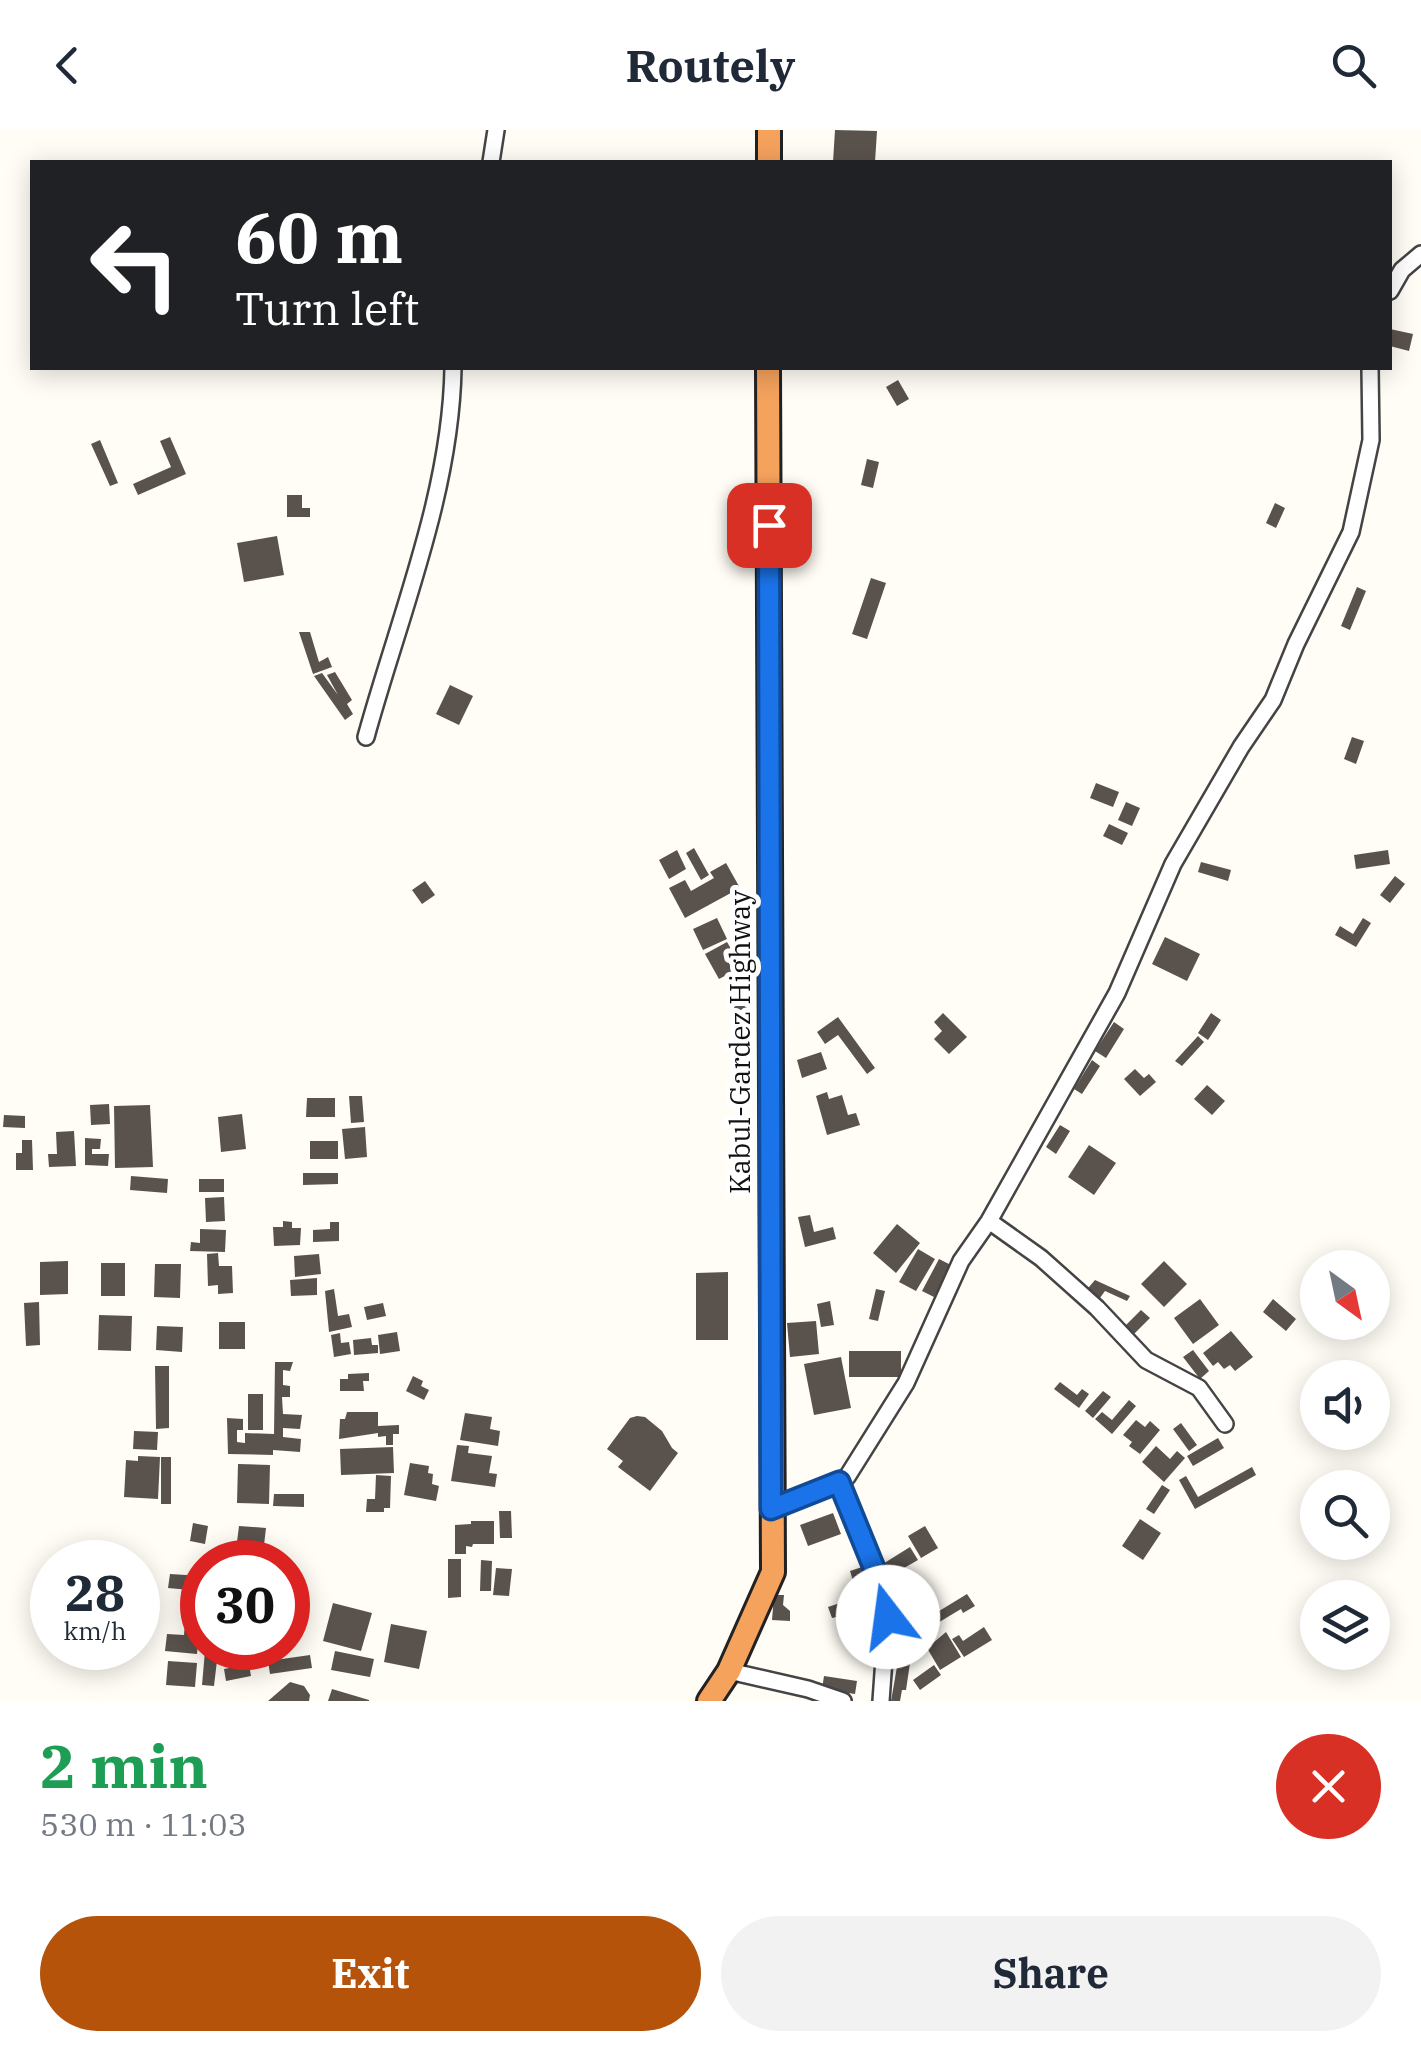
<!DOCTYPE html>
<html lang="en">
<head>
<meta charset="utf-8">
<style>
  body { margin:0; font-family:"IBM Plex Serif",serif; background:#f2f2f3; color:#1f2937; height:100vh; display:flex; flex-direction:column; font-size:38px; white-space:nowrap }
  * { box-sizing:border-box; margin:0 }
  p { font-size:32px; color:#747a83 }
  .icon { flex:none; width:55px; height:55px; fill:none; stroke:currentColor; stroke-width:2; stroke-linecap:round; stroke-linejoin:round }
  .map { position:relative; height:1571px; overflow:hidden }
  .details { display:flex; flex-direction:column; background:#fff; flex:1 }
  .details>* { flex:none }
  .top-card { position:absolute; left:30px; top:30px; width:1362px; height:210px; border-radius:0px; box-shadow:0 5px 25px #0003; background:#202124; color:#fff; overflow:hidden }
  .needle { width:65px; rotate:147deg }
  .buttons { position:absolute; left:1300px; top:1120px; display:grid; gap:20px }
  .buttons a { display:grid; place-items:center; width:90px; height:90px; border-radius:50%; background:#fff; box-shadow:0 5px 25px #0003; font-size:50px }
  .speed { position:absolute; left:30px; top:1410px; display:flex; gap:20px; font-size:50px; font-weight:700; text-align:center }
  .speed>* { display:grid; place-content:center; width:130px; height:130px; border-radius:50%; background:#fff; box-shadow:0 5px 25px #0003; line-height:1 }
  .speed small { font-size:25px; font-weight:400 }
  .speed .limit { border:15px solid #d22; background:#fff; color:#111 }
  .pin { position:absolute; display:grid; place-items:center; width:85px; height:85px; color:#fff; margin:-42px; border-radius:20px; box-shadow:0 5px 15px #0006 }
  .me { position:absolute; width:110px; margin:-55px; rotate:345deg; stroke-linejoin:round; filter:drop-shadow(0 0 8px #0008) }
  .turn { display:flex; align-items:center; gap:35px; height:210px; padding:0 40px; font-size:45px }
  .turn .icon { width:130px; height:130px; stroke-width:2.5 }
  .turn b { display:block; font-size:70px; line-height:85px }
  .round { display:grid; place-items:center; flex:none; width:105px; height:105px; border-radius:52px; background:#f2f2f3 }
  .headline { display:flex; align-items:center; justify-content:space-between; height:170px; padding:0 40px }
  h1 { font-size:60px; font-weight:700; line-height:75px; color:#1e9e55 }
  .button { display:flex; gap:20px; margin-top:auto; padding:20px 40px }
  .button a { flex:1; height:115px; border-radius:60px; background:#b45309; color:#fff; font-size:40px; font-weight:700; line-height:115px; text-align:center }
  .button a+a { background:#f2f2f3; color:#1f2937 }
  header { display:flex; justify-content:space-between; align-items:center; height:130px; padding:0 40px; background:#fff; font-size:45px; font-weight:700 }
  .map>svg:first-child { display:block }
  .building { fill:#5a524d }
  .lines { fill:none; stroke-linecap:round; stroke-linejoin:round }
  .minor-casing { stroke:#444; stroke-width:20 }
  .highway-casing { stroke:#222; stroke-width:28 }
  .minor { stroke:#fff; stroke-width:15 }
  .highway { stroke:#f5a25d; stroke-width:22 }
  .route-casing { stroke:#114b97; stroke-width:25 }
  .route { stroke:#1a73e8; stroke-width:18 }
  .labels { text-anchor:middle; stroke-width:10; stroke-linejoin:round; paint-order:stroke }
  .street-label { font-size:28px; fill:#111; stroke:#fff }
</style>
</head>
<body>
<header><svg class="icon" aria-label="back" viewBox="0 0 24 24"><path d="M15 5l-7 7 7 7"/></svg>Routely<svg class="icon" aria-label="search" viewBox="0 0 24 24"><circle cx="10" cy="10" r="6"/><path d="M15 15l6 6"/></svg></header>
<div class="map">
<svg width="1421" height="1571" viewBox="0 0 1421 1571">
  <rect width="100%" height="100%" fill="#fffdf5"/>
  <path class="building" d="M835,0L877,1L875,32H833Z
    M1390,199L1413,204L1409,221L1390,216Z
    M898,250L909,269L897,276L886,257Z
    M170,307L186,344L138,365L133,354L171,337L160,311Z
    M100,310L118,353L110,356L91,314Z
    M867,329L879,332L873,358L861,355Z
    M287,365H302V378H310V387H287Z
    M1275,373L1285,378L1276,398L1266,393Z
    M277,406L284,445L244,452L237,413Z
    M871,448L886,453L867,509L852,504Z
    M1357,457L1366,461L1350,500L1341,496Z
    M299,502H310L319,532L328,527L332,537L313,544Z
    M335,542L352,570L347,574L353,584L345,590L314,546L322,543L338,565L327,545Z
    M450,555L473,566L459,595L436,584Z
    M1352,607L1364,611L1356,634L1344,629Z
    M1096,653L1119,662L1113,677L1090,668Z
    M1126,672L1140,678L1132,696L1118,690Z
    M1109,694L1128,703L1122,715L1103,706Z
    M694,718L709,745L701,750L686,723Z
    M677,720L686,739L669,749L659,730Z
    M1388,720L1390,734L1356,739L1354,725Z
    M1201,732L1231,740L1228,751L1198,742Z
    M726,733L740,758L685,788L669,758L685,750L691,761L714,748L710,742Z
    M1395,746L1405,754L1390,773L1380,765Z
    M425,751L435,765L422,774L412,760Z
    M717,788L727,809L703,820L693,799Z
    M1363,788L1371,793L1356,817L1335,805L1340,796L1353,804Z
    M1165,807L1200,824L1187,851L1152,834Z
    M727,812L734,824L729,827L736,840L719,849L705,824Z
    M748,865L746,887H739L729,868Z
    M943,883L967,907L949,924L934,909L942,901L934,892Z
    M1211,883L1221,890L1208,910L1198,903Z
    M838,887L875,938L867,944L838,905L825,914L817,902Z
    M1114,892L1124,899L1106,928L1095,921Z
    M1198,906L1204,912L1182,936L1175,931Z
    M821,922L827,939L802,948L797,930Z
    M1092,930L1100,936L1082,964L1074,959Z
    M1135,939L1144,948L1149,944L1156,952L1140,966L1124,949Z
    M1207,955L1225,971L1212,985L1194,969Z
    M827,962L829,969L842,965L848,985L856,983L860,995L827,1005L816,966Z
    M349,966H362L364,992L351,993Z
    M307,968H335V987H306Z
    M109,974L110,994L91,995L90,975Z
    M150,975L153,1037L115,1038L114,976Z
    M242,984L246,1019L221,1022L218,987Z
    M4,985L25,986V998L3,997Z
    M1060,995L1070,1001L1056,1024L1046,1017Z
    M365,997L367,1027L345,1029L342,999Z
    M74,1001L76,1036L49,1037L48,1024H57L56,1002Z
    M85,1008L101,1009L100,1019H92V1024H109L108,1036L85,1035Z
    M22,1010H32L33,1040H16V1023H22Z
    M310,1011H338V1029H310Z
    M1089,1015L1116,1033L1094,1065L1068,1047Z
    M303,1043H338V1054L303,1055Z
    M131,1046L168,1049L167,1063L130,1060Z
    M199,1049H224V1062H199Z
    M224,1067L225,1091L206,1092L205,1068Z
    M810,1085L814,1102L833,1097L836,1109L805,1117L798,1087Z
    M283,1091L292,1092V1098H301L300,1115L274,1116L273,1097H283Z
    M330,1092H339V1111L313,1112V1100L330,1099Z
    M897,1094L920,1113L896,1143L873,1123Z
    M200,1099L226,1100L225,1122L190,1121L191,1112L200,1113Z
    M918,1119L935,1129L916,1161L899,1152Z
    M218,1123L219,1136H232L233,1163L218,1164V1155L208,1156L207,1124Z
    M319,1124L321,1144L295,1147L294,1126Z
    M939,1129L951,1135L934,1167L922,1161Z
    M68,1131V1164L40,1165V1132Z
    M1164,1131L1187,1154L1164,1177L1141,1154Z
    M101,1133H125V1166H101Z
    M155,1134H181L180,1168L154,1167Z
    M728,1142V1210H696V1143Z
    M317,1148V1165L291,1166L290,1150Z
    M1095,1150L1130,1166L1127,1171L1105,1161L1097,1172L1084,1163Z
    M334,1159L338,1186L349,1184L352,1197L329,1202L325,1161Z
    M876,1159L885,1161L878,1191L869,1189Z
    M1200,1169L1219,1195L1193,1214L1174,1188Z
    M1273,1169L1296,1189L1286,1201L1263,1182Z
    M830,1171L834,1195L821,1197L817,1174Z
    M39,1172L40,1215L26,1216L24,1173Z
    M383,1173L386,1186L367,1190L364,1177Z
    M1141,1180L1150,1188L1131,1207L1123,1198Z
    M99,1185L132,1186L131,1221L98,1220Z
    M816,1191L819,1224L790,1227L787,1193Z
    M219,1192H245V1219H219Z
    M157,1196L183,1197L182,1222L156,1220Z
    M1231,1201L1253,1227L1235,1241L1230,1235L1224,1239L1218,1232L1213,1236L1203,1223Z
    M397,1202L400,1221L380,1224L378,1205Z
    M340,1203L341,1213L349,1212L351,1224L334,1227L331,1205Z
    M371,1208L372,1215H378V1223L354,1225L353,1210Z
    M1193,1220L1209,1241L1200,1249L1183,1227Z
    M849,1221H901V1247H849Z
    M841,1227L851,1278L814,1285L804,1234Z
    M275,1232H293L290,1241L283,1240V1255L290,1256V1267H282L283,1284L302,1285L300,1299L283,1298V1307L301,1309L300,1322L273,1320V1325L228,1324L227,1288L243,1289V1300H237V1312L245,1313V1303L274,1304Z
    M155,1236H169V1298L156,1299Z
    M369,1243V1251H363L364,1261H340V1249H348V1244Z
    M413,1246L423,1251L421,1256L429,1260L424,1270L406,1261Z
    M1060,1252L1077,1265L1082,1259L1089,1264L1079,1278L1054,1259Z
    M1103,1261L1111,1267L1093,1288L1085,1281Z
    M248,1264H263V1300H248Z
    M1129,1270L1136,1276L1112,1304L1095,1289L1102,1282L1112,1290Z
    M347,1282H378V1296L399,1295V1304H393V1315H386V1306L378,1307V1303L339,1309L340,1289H345Z
    M465,1283L492,1287L490,1299L500,1301L498,1316L460,1310Z
    M637,1286L645,1287L662,1301L672,1318L678,1323L650,1361L618,1337L623,1331L607,1319L630,1288Z
    M1136,1290L1145,1297L1150,1291L1160,1300L1140,1324L1129,1316L1132,1312L1123,1305Z
    M1181,1293L1197,1315L1189,1321L1173,1299Z
    M134,1301L158,1302L157,1320L133,1319Z
    M1218,1308L1224,1318L1193,1336L1187,1326Z
    M457,1315L469,1316L468,1323L492,1326L489,1343L497,1344L495,1357L451,1351Z
    M1156,1316L1170,1329L1177,1321L1185,1328L1164,1352L1142,1332Z
    M393,1317L394,1343L341,1345L340,1319Z
    M138,1326L160,1327L158,1369L124,1367L126,1330L138,1331Z
    M161,1327H171V1374H161Z
    M410,1333L429,1336L428,1343L433,1344L432,1354L439,1356L436,1371L404,1365Z
    M238,1334L270,1335L269,1374L237,1373Z
    M1252,1337L1256,1345L1195,1379L1179,1350L1186,1346L1198,1367Z
    M376,1345L391,1346L390,1378H384V1382H366L367,1369H375Z
    M1162,1355L1170,1360L1154,1384L1146,1379Z
    M274,1364H304V1377L273,1376Z
    M499,1381H511L512,1408H500Z
    M833,1383L841,1404L808,1416L800,1395Z
    M1140,1389L1161,1403L1143,1430L1122,1416Z
    M471,1391H494V1414H473L472,1417L466,1416V1424H455V1395L471,1394Z
    M193,1393L208,1396L205,1414L190,1411Z
    M239,1396L266,1398L264,1415L237,1412Z
    M925,1396L938,1418L921,1428L908,1406Z
    M910,1417L918,1430L885,1449L878,1437Z
    M448,1429H461V1467L448,1468Z
    M481,1430L492,1431L491,1461H480Z
    M862,1437L875,1478L832,1488L828,1477L858,1467L850,1441Z
    M496,1438L512,1439L509,1466L493,1465Z
    M170,1444L202,1446L201,1461L168,1458Z
    M967,1464L975,1476L963,1483L961,1479L936,1494L931,1486Z
    M774,1465H784L783,1475L790,1481V1491L772,1490Z
    M288,1468L302,1473L295,1495L288,1492Z
    M333,1473L372,1483L361,1521L323,1511Z
    M185,1493L200,1494L197,1524L165,1521L167,1504L184,1505Z
    M391,1494L427,1501L419,1539L384,1532Z
    M906,1494L908,1509L921,1502L926,1511L903,1524L895,1495Z
    M984,1497L992,1510L964,1527L952,1509L959,1505L963,1511Z
    M946,1502L961,1527L940,1540L927,1518Z
    M205,1521L218,1522L214,1556L202,1555Z
    M335,1521L374,1529L370,1547L331,1540Z
    M310,1525L312,1538L270,1544L268,1531Z
    M168,1531L197,1533L195,1557L166,1555Z
    M898,1531L910,1533L906,1560H902L900,1571H891Z
    M249,1534L251,1546L226,1551L224,1539Z
    M934,1535L941,1545L920,1560L913,1550Z
    M824,1546L857,1551L855,1564L841,1562V1565L822,1559Z
    M290,1552L304,1556L310,1565L309,1571H268Z
    M332,1559L369,1570V1571H328Z"/>
  <g class="lines">
    <defs>
      <path id="minor" d="M491,32L496,0
        M1390,161L1402,140L1421,124
        M366,607C399,487 451,363 453,238
        M989,1091L1041,1128L1097,1178L1146,1230L1199,1258L1225,1294
        M839,1353L883,1460L887,1487L881,1571
        M771,1379L847,1347L906,1253L961,1131L989,1091L1117,863L1173,734L1241,617L1273,570L1296,514L1351,402L1371,310L1370,238
        M729,1541L808,1559L843,1571"/>
      <path id="highway" d="M769,32V0
        M709,1571L729,1541L773,1442L768,238"/>
    </defs>
    <use href="#minor" class="minor-casing"/>
    <use href="#highway" class="highway-casing"/>
    <use href="#minor" class="minor"/>
    <use href="#highway" class="highway"/>
  </g>
  <g class="lines">
    <defs>
      <path id="route" d="M769,395L771,1379L839,1352L883,1460L888,1487"/>
    </defs>
    <use href="#route" class="route-casing"/>
    <use href="#route" class="route"/>
  </g>
  <g class="labels">
    <g class="street-label">
      <text transform="translate(740 912) rotate(-90)" y="10">Kabul-Gardez Highway</text>
    </g>
  </g>
</svg>
<div class="buttons">
<a><svg class="needle" viewBox="-14 -14 28 28"><path d="M0-13l5 13h-10z" fill="#e53935"/><path d="M0 13l5-13h-10z" fill="#747a83"/></svg></a>
<a><svg class="icon" aria-label="sound" viewBox="0 0 24 24"><path d="M4 9h4l5-4v14l-5-4H4zM17 9q2 3 0 6"/></svg></a>
<a><svg class="icon" aria-label="search" viewBox="0 0 24 24"><circle cx="10" cy="10" r="6"/><path d="M15 15l6 6"/></svg></a>
<a><svg class="icon" aria-label="layers" viewBox="0 0 24 24"><path d="M12 4l9 5-9 5-9-5zM3 14l9 5 9-5"/></svg></a>
</div>
<div class="speed"><div>28<small>km/h</small></div><div class="limit">30</div></div>
<div class="pin" style="left:769px;top:395px;background:#d93025"><svg class="icon" aria-label="arrive" viewBox="0 0 24 24"><path d="M6 21V4h12l-3 4 3 4H6"/></svg></div>
<svg class="me" style="left:888px;top:1487px" viewBox="-20 -20 40 40"><circle r="19" fill="#fff"/><path d="M0-13L10 11 0 6-10 11z" fill="#1a73e8"/></svg>
<div class="top-card">
<div class="turn"><svg class="icon" aria-label="left" viewBox="0 0 24 24"><path d="M17 20v-9H6M10 6l-5 5 5 5"/></svg><div><b>60 m</b>Turn left</div></div>
</div>
</div>
<section class="details">
<div class="headline"><div><h1>2 min</h1><p>530 m · 11:03</p></div><a class="round" style="background:#d93025;color:#fff"><svg class="icon" aria-label="close" viewBox="0 0 24 24"><path d="M6 6l12 12M18 6L6 18"/></svg></a></div>
<div class="button"><a>Exit</a><a>Share</a></div>
</section>
</body>
</html>
